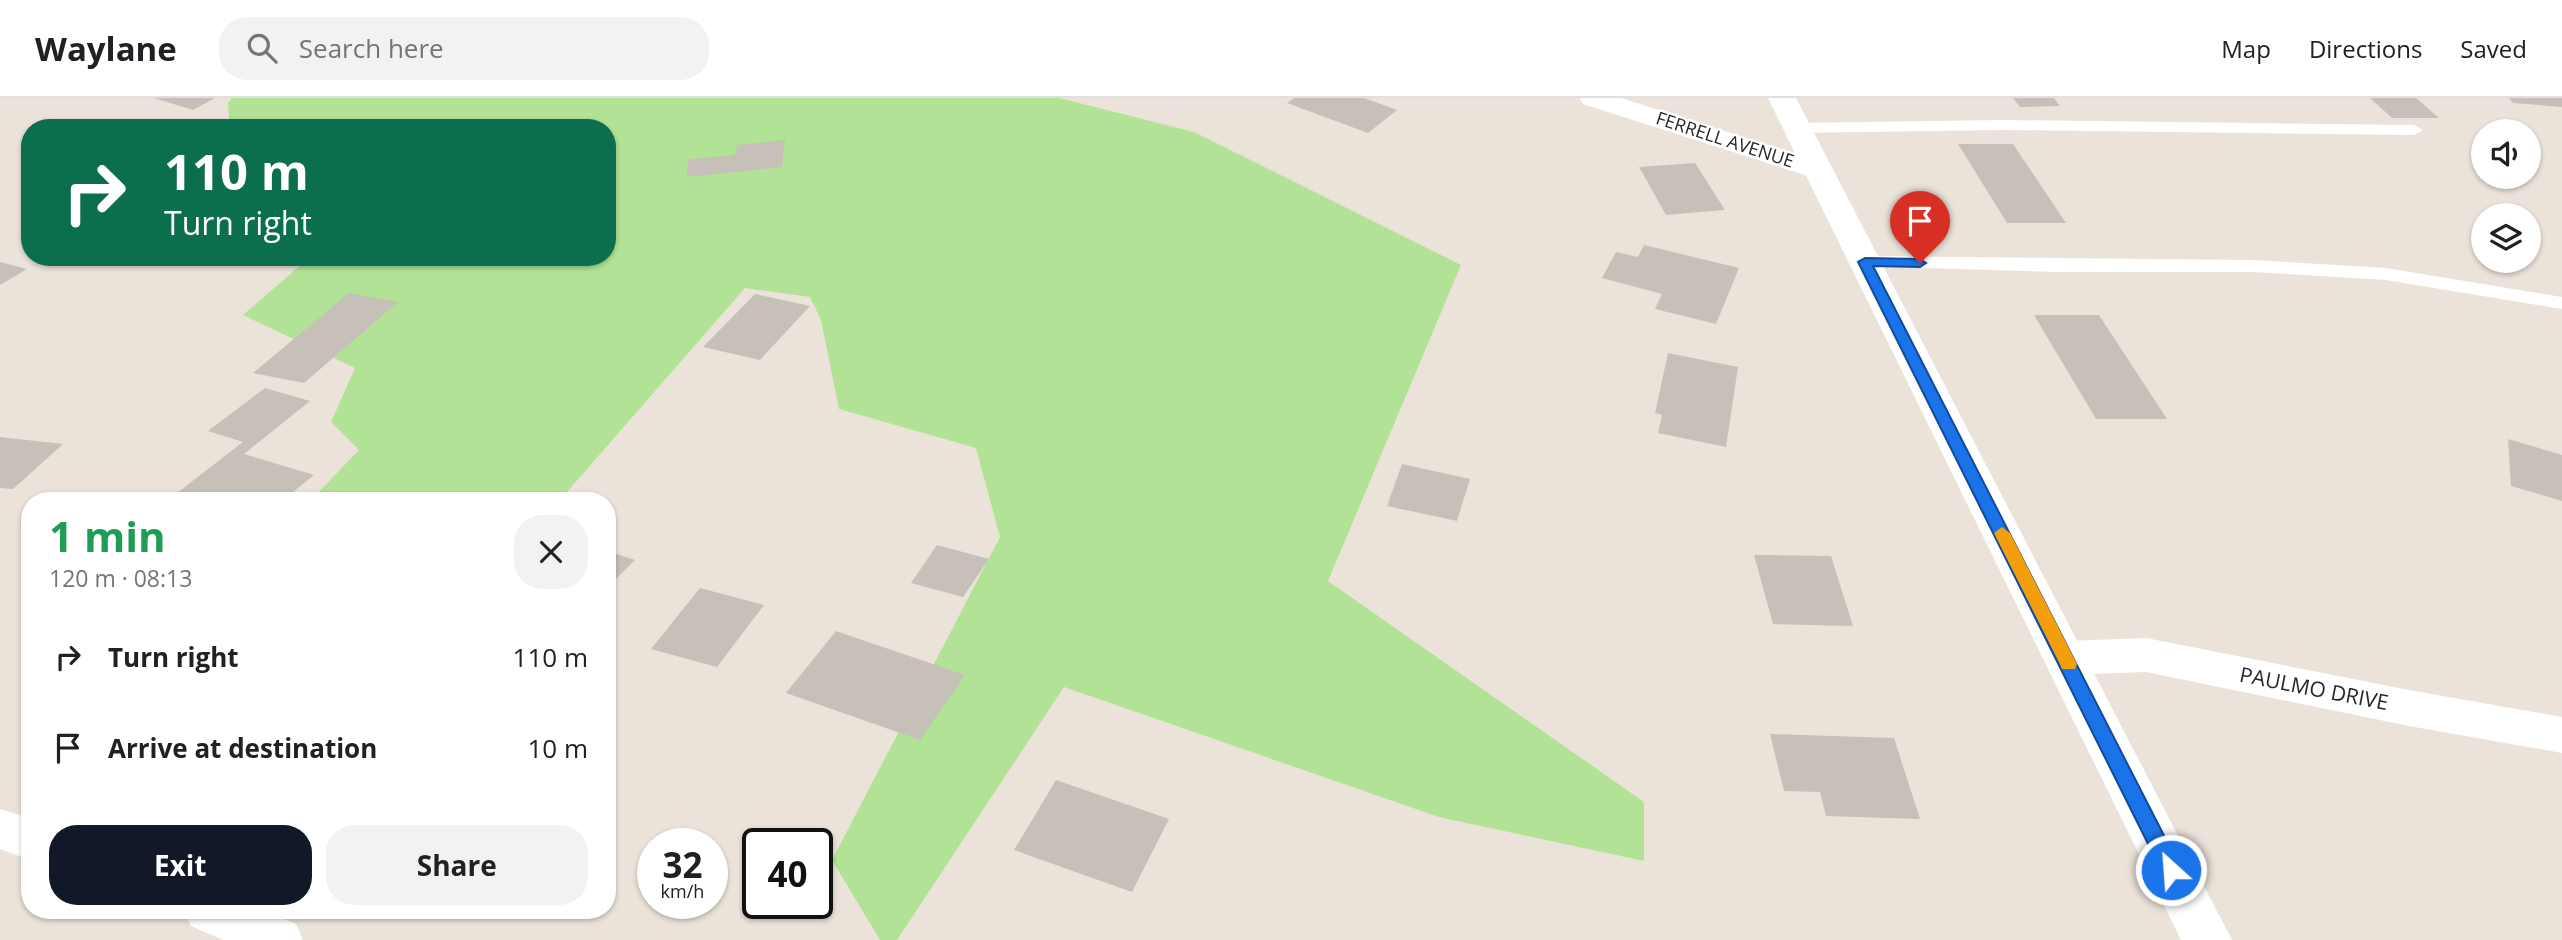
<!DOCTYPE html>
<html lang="en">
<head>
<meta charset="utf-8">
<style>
  body { margin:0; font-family:"Open Sans",sans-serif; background:#f2f2f2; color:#202124; height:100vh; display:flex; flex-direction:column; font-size:26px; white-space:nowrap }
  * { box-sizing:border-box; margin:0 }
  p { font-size:23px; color:#757577 }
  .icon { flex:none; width:38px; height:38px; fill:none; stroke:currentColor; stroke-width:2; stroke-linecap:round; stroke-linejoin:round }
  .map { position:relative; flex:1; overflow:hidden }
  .panel { position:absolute; left:21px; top:394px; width:595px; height:427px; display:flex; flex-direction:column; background:#fff; border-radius:28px; box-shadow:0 2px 5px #0004 }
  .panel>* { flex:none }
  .banner { position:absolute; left:21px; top:21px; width:595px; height:147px; border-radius:28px; box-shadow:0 2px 5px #0004; background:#0b6e4f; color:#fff; overflow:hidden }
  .fabs { position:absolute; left:2471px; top:21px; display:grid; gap:14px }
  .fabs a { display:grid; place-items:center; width:70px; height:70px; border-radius:50%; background:#fff; box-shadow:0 2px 5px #0004; font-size:35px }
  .speed { position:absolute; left:637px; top:730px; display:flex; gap:14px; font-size:35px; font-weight:700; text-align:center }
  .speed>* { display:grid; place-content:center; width:91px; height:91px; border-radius:50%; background:#fff; box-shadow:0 2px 5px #0004; line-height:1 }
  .speed small { font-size:18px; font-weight:400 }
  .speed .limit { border:4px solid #111; border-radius:10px; background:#fff; color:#111 }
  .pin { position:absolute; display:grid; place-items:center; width:60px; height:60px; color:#fff; margin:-72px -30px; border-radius:50% 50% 50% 0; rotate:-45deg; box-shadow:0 0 7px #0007 }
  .pin .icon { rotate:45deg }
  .me { position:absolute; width:77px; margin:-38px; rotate:334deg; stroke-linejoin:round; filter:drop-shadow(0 0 5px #0008) }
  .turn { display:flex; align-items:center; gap:24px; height:147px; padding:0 28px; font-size:32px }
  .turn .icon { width:91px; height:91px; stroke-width:2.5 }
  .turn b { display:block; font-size:49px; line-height:60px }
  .round { display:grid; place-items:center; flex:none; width:74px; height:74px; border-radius:28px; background:#f2f2f2 }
  .headline { display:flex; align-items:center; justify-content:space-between; height:119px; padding:0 28px }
  h1 { font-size:42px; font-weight:700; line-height:52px; color:#1e9e55 }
  .button { display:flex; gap:14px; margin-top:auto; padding:14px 28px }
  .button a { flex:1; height:80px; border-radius:28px; background:#111827; color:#fff; font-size:28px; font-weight:700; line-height:80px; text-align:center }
  .button a+a { background:#f2f2f2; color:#202124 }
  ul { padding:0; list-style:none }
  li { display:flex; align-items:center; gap:21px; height:91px; padding:0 28px }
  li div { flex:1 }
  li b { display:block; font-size:26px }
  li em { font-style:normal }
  header { display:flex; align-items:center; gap:42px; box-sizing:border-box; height:98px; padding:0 35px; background:#fff; border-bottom:2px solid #e0e0e0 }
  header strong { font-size:33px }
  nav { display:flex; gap:38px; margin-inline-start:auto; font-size:24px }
  .search { width:490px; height:63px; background:#f2f2f2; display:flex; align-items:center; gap:18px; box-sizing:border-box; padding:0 24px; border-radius:28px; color:#757577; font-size:26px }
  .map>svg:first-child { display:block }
  .green { fill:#b2e295 }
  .building { fill:#c6c0b9 }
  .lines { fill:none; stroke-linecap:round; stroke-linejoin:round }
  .service { fill:#fff; fill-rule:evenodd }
  .minor { fill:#fff; fill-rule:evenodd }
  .tertiary { fill:#fff; fill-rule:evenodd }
  .route { fill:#1a73e8; stroke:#114b97; stroke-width:2 }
  .slow { fill:#f59e0b }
  .labels { text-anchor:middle; stroke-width:5; stroke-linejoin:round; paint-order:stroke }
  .far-street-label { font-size:18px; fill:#282828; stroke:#fff }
  .street-label { font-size:21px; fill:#282828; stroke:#fff }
</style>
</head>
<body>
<header>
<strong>Waylane</strong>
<div class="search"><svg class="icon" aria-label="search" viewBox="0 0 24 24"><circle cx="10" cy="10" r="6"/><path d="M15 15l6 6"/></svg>Search here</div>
<nav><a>Map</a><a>Directions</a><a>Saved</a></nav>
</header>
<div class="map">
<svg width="2562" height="842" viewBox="0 0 2562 842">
  <rect width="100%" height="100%" fill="#ebe3d9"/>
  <path class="green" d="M232,0H1059L1194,34L1461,167L1328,483L1644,704V763L1439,719L1064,589L897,842H880L832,762L1000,439L976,350L839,311L821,222L810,199L745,190L560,402H311L359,352L331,324L355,270L243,217L310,159H607V30H230L228,5Z"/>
  <path class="building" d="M154,0H215L193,12Z
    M1294,0H1364L1397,12L1368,35L1287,5Z
    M2013,0H2054L2060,8L2020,9Z
    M2370,0H2416L2439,20H2392Z
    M2509,0H2562V9L2513,5Z
    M785,42L782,69L686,79L689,61L735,57L737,47Z
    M1958,46H2013L2066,125H2007Z
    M1695,65L1725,112L1666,117L1639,69Z
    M1644,147L1739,170L1716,226L1655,211L1662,196L1602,180L1616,154L1638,159Z
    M0,164L27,171L0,187Z
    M349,195L398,204L304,285L253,275Z
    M755,196L810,208L760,262L703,249Z
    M2034,217H2099L2167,321H2096Z
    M1668,255L1738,269L1726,349L1658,335L1662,317L1655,315Z
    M265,290L310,303L244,356L314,377L283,402H168L243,344L208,333Z
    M0,339L63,346L13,391L0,390Z
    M2508,341L2562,357V403L2511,388Z
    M1402,366L1470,381L1457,423L1387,408Z
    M937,447L989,461L963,499L911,485Z
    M607,453L635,462L607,490Z
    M1754,457L1831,458L1853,528L1773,526Z
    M700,490L764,507L717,569L651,551Z
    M836,533L965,577L920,642L786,595Z
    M1770,636L1894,640L1920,721L1826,718L1820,694L1784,693Z
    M1056,682L1169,721L1132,794L1014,752Z"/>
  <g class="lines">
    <path class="service" d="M2003,22L2414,27L2423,32L2414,37L2003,32L1797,35L1788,30L1797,25Z
      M1865,158L2253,162L2386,170L2562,199V211L2386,182L2253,174H2057L1858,168L1855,164L1858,160Z"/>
    <path class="minor" d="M1579,0H1621L1828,66L1833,72L1828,78L1818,81L1808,78L1583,6Z
      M2146,540L2409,592L2562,619V655L2409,628L2146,574L2066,577L2051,572L2045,560L2051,548L2066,543Z"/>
    <path class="tertiary" d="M1768,0H1796L2232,842H2181Z
      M0,711L30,720V762L0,751Z
      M184,812H263L296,826L303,842H223L191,828Z"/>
  </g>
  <path class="route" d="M1865,160L1920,161L1926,165L1920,169L1873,168L2178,765L2181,772L2178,778L2171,780L2164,778L1858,164Z"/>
  <path class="slow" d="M2002,429L2010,435L2077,566L2075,571H2062L2060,566L1994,435Z"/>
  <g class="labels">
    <g class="far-street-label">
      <text transform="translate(1725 42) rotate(18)" y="6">FERRELL AVENUE</text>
    </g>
    <g class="street-label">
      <text transform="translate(2314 591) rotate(11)" y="7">PAULMO DRIVE</text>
    </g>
  </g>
</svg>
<div class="fabs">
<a><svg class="icon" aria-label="sound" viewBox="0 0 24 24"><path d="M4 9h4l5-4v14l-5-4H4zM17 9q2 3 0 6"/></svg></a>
<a><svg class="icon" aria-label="layers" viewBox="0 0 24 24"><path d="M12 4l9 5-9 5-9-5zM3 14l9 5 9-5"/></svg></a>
</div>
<div class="speed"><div>32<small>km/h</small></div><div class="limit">40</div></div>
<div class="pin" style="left:1920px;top:165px;background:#d93025"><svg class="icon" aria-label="arrive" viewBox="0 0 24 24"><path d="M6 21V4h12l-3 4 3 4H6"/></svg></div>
<svg class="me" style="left:2171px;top:772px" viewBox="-20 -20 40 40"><circle r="17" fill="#1a73e8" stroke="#fff" stroke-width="3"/><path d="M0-11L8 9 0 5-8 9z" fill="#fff"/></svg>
<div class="banner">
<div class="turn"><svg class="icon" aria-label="right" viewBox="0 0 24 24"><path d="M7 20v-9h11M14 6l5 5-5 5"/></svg><div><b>110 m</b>Turn right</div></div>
</div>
<section class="panel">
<div class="headline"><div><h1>1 min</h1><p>120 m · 08:13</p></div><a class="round"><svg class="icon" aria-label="close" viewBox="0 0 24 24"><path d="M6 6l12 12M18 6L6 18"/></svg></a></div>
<ul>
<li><svg class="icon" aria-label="right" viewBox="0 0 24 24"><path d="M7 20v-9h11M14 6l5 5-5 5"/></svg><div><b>Turn right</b></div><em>110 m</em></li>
<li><svg class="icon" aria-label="arrive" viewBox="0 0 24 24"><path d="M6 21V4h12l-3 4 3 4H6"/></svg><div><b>Arrive at destination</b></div><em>10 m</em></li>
</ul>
<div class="button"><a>Exit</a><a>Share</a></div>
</section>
</div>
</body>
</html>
